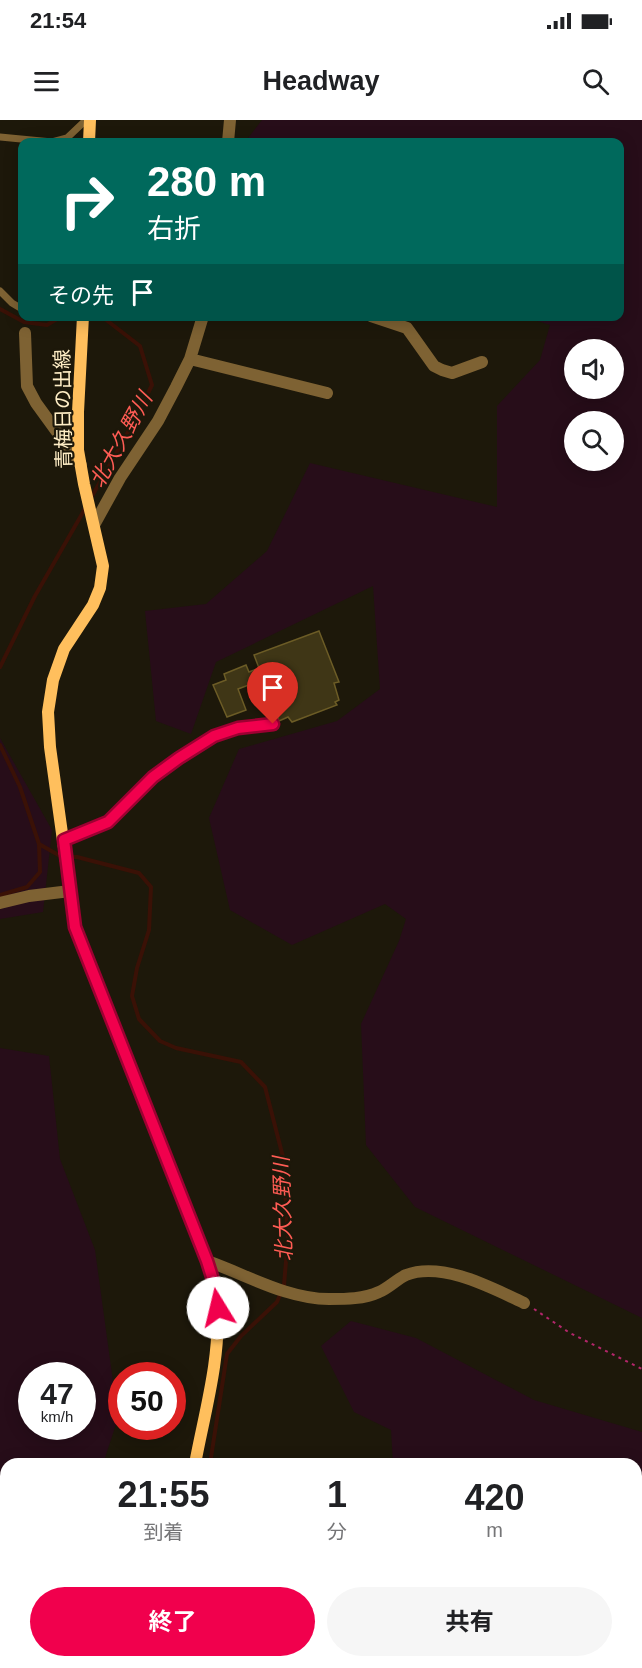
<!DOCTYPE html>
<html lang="ja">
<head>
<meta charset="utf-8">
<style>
  body { margin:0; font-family:Arial,"Noto Sans JP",sans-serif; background:#f6f6f6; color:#202124; height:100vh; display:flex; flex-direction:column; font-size:22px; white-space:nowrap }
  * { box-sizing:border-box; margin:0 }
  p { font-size:20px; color:#757577 }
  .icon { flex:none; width:33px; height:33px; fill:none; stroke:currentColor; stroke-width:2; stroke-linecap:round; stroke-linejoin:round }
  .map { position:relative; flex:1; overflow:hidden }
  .details { position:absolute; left:0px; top:1338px; width:642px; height:210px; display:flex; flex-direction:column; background:#fff; border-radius:18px 18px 0 0; box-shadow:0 3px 15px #0003 }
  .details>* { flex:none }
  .hud { position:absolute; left:18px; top:18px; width:606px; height:183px; border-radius:12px; box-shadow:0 3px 15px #0003; background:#00695c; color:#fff; overflow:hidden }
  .fabs { position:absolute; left:564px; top:219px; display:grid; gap:12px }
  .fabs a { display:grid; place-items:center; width:60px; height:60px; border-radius:50%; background:#fff; box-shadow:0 3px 15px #0003; font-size:30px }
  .speed { position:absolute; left:18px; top:1242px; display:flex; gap:12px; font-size:30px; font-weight:700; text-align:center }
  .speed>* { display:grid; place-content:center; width:78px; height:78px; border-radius:50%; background:#fff; box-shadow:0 3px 15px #0003; line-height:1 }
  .speed small { font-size:15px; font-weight:400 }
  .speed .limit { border:9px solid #d22; background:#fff; color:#111 }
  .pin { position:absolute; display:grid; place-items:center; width:51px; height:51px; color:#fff; margin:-62px -26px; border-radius:50% 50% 50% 0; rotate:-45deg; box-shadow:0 0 6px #0007 }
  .pin .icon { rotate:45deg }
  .me { position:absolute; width:66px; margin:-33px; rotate:351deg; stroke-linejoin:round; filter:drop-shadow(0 0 4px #0008) }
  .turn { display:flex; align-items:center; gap:21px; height:126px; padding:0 30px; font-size:27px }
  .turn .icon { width:78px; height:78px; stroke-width:2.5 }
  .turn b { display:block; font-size:42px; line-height:51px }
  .then { display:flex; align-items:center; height:57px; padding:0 30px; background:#0003; gap:12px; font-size:22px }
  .eta { display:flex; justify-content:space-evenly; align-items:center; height:102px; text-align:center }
  .eta b { font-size:36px; font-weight:700; line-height:42px }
  .primary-button { display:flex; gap:12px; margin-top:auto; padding:12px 30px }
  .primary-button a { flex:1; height:69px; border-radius:36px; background:#f1004d; color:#fff; font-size:24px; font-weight:700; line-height:69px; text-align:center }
  .primary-button a+a { background:#f6f6f6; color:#202124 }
  .status { display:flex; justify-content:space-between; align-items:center; height:42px; padding:0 30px; background:#fff; direction:ltr }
  .status svg { height:16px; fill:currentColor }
  header { display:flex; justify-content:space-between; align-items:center; height:78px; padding:0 30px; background:#fff; font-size:27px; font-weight:700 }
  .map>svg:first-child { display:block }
  .green { fill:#270d19; fill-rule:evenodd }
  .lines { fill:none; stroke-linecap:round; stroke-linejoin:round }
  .stream { stroke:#3a1106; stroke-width:4 }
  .building { fill:#3f3616; stroke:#6c5c26; stroke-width:1.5 }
  .path { stroke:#b3266a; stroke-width:2; stroke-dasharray:3 4.5; stroke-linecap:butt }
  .service { stroke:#7e6233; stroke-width:7 }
  .minor { stroke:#7e6233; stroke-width:12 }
  .secondary { stroke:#ffbf5d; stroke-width:12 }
  .route-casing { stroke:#9d0032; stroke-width:15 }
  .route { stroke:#f1004d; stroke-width:10 }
  .labels { text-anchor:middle; stroke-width:4.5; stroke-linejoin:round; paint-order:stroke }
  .street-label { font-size:20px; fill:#ffeec6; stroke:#1d180a }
  .water-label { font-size:21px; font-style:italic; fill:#ff5c54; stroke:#1d180a }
</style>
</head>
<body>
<div class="status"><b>21:54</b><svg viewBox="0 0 49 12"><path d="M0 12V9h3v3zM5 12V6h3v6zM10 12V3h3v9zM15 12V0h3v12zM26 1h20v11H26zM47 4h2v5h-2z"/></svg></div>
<header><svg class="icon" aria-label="menu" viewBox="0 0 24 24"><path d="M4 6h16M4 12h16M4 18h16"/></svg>Headway<svg class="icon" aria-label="search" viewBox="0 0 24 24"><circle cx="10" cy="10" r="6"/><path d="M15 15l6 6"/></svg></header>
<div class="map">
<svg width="642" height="1548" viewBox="0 0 642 1548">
  <rect width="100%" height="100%" fill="#1d180a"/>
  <path class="green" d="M262,0H642V1198L415,1087L366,1025L361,904L399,821L406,799L385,784L292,825L230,790L209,698L239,629L337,601L380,569L373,466L216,542L191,614L156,601L145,491L206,484L267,431L310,343L497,387V286L540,240L550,205L525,197L620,196V22H245ZM574,230H614V268H574ZM574,302H614V340H574Z
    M0,618L52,710L43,792L0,799Z
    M0,928L49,936L60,1039L95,1130L118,1298L103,1344H6V1542H91L92,1548H0ZM32,1256H82V1306H32Z
    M351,1201L416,1218L534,1280L642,1312V1548H305L307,1542H636V1344H393L391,1310L354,1292L321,1226Z"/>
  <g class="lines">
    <path class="stream" d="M0,189L24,202L47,205L57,199H105L140,226L152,265L131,307L91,378
      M0,547L35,476L86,387
      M0,625L20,667L39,724L62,737H77L139,753L151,767L149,810L137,848L132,876L139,899L160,921L176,928L241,942L265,967L283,1037L288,1118L284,1165L277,1182L241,1216L227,1234L210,1344
      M0,775L27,767L40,752L39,724
      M189,1542L191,1548"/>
  </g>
  <path class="building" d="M319,511L339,562L334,563L339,580L335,582L337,585L292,602L288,597L279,601L273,585L261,589L256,577L268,572L261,552L251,556L254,563L238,569L246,590L227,597L213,565L226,560L224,554L246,545L249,552L259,548L254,535Z"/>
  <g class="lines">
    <path class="path" d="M534,1189L570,1213L642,1249"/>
    <path class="service" d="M0,17L52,22L67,18L86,0
      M0,171L12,183L22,189"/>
    <path class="minor" d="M228,22L230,0
      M371,196L407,208L434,246L442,250L452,253L482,242
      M25,213L27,266L36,283L81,345
      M190,239L327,273
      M94,405L120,358L158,301L176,267L190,239L203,196
      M64,720L107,703L154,657L179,638L214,616L238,608L272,604
      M0,783L29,776L70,771
      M207,1141C247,1155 287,1179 329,1179C346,1179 364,1179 379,1172C389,1168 397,1159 406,1155C442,1141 492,1168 524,1183
      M259,1542V1548"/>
    <path class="secondary" d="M89,22L90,0
      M83,196L78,292V330L84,364L103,446L100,468L93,485L64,529L53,560L48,592L50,627L75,807L207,1141C212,1156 216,1171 217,1187C221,1237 204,1295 195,1344
      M175,1542L177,1548"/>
  </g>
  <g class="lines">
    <defs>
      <path id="route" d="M218,1188L214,1163L207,1141L75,807L64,720L108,702L153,657L179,638L214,616L238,608L273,604"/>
    </defs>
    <use href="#route" class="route-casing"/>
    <use href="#route" class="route"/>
  </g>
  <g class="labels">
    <g class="street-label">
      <text transform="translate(63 289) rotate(-91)" y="7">青梅日の出線</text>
    </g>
    <g class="water-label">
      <text transform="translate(121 320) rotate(-61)" y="7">北大久野川</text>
      <text transform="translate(283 1089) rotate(-92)" y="7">北大久野川</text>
    </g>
  </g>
</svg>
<div class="fabs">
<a><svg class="icon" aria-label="sound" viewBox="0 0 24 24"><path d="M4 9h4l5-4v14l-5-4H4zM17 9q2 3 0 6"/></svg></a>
<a><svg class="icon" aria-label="search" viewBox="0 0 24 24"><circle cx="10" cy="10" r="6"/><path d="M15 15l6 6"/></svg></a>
</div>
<div class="speed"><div>47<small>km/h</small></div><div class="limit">50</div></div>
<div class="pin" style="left:273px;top:604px;background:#d93025"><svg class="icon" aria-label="arrive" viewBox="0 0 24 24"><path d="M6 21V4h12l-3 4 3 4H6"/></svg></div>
<svg class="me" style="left:218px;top:1188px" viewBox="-20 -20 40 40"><circle r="19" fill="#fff"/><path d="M0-13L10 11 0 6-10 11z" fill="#f1004d"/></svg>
<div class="hud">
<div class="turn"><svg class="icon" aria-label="right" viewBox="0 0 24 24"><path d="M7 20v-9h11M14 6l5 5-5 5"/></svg><div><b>280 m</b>右折</div></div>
<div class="then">その先<svg class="icon" aria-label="arrive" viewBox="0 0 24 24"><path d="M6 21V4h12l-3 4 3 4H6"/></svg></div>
</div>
<section class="details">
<div class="eta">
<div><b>21:55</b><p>到着</p></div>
<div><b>1</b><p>分</p></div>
<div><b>420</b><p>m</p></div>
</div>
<div class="primary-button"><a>終了</a><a>共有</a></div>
</section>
</div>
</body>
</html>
